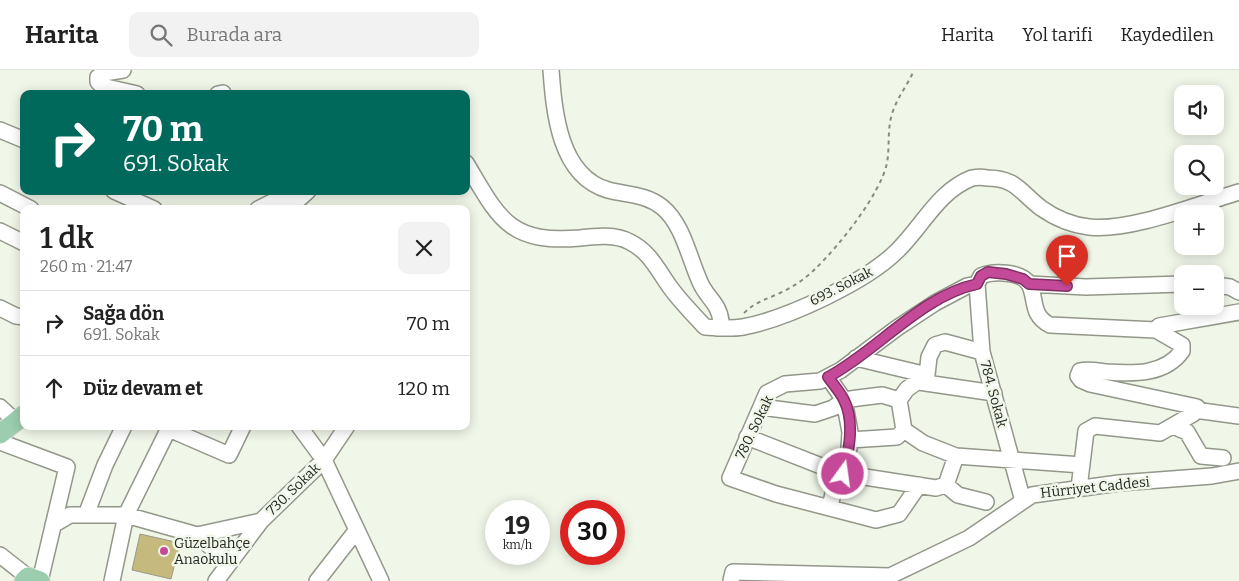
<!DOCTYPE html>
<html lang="tr">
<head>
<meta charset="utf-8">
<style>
  body { margin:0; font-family:Bitter,serif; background:#f2f2f2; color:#222; height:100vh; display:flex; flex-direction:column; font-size:19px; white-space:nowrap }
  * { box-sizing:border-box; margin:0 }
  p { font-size:16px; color:#767676 }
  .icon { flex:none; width:28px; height:28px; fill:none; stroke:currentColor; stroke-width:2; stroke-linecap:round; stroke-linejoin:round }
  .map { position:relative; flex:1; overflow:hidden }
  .panel { position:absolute; left:20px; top:135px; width:450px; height:225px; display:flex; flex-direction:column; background:#fff; border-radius:10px; box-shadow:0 2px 12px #0003 }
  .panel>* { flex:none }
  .top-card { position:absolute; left:20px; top:20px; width:450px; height:105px; border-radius:10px; box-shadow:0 2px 12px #0003; background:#00695c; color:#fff; overflow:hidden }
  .controls { position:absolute; left:1174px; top:15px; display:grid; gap:10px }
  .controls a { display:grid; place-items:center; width:50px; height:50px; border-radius:10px; background:#fff; box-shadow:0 2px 12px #0003; font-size:25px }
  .speed { position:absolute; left:485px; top:430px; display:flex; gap:10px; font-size:25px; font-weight:700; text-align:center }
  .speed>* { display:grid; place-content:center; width:65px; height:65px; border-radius:50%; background:#fff; box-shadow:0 2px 12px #0003; line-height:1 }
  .speed small { font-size:12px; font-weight:400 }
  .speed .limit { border:8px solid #d22; background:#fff; color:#111 }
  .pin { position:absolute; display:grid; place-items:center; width:42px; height:42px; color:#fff; margin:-51px -21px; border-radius:50% 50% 50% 0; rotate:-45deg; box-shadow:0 0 5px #0007 }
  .pin .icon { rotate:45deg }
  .me { position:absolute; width:55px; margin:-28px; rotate:14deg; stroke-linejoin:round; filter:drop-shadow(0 0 4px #0008) }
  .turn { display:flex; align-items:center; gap:18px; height:105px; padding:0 20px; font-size:22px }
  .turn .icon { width:65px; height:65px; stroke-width:2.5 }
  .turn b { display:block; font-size:35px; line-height:42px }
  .round { display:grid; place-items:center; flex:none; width:52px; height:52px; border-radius:10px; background:#f2f2f2 }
  .overview { display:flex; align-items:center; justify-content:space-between; height:85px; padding:0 20px }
  h1 { font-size:30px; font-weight:600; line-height:38px }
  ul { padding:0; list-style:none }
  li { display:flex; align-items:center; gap:15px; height:65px; padding:0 20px; border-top:1px solid #e0e0e0 }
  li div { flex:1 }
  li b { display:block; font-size:19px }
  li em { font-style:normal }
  header { display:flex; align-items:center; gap:30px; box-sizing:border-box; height:70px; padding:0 25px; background:#fff; border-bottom:1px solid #e0e0e0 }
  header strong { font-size:24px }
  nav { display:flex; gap:28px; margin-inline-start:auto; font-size:18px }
  .search { width:350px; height:45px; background:#f2f2f2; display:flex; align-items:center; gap:12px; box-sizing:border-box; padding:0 18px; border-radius:10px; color:#767676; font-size:19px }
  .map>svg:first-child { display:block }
  .building { fill:#c5b97d; stroke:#9b988b }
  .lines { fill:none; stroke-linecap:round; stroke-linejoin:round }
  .minor-casing { stroke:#92978a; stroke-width:18 }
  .major-casing { stroke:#d8d8d7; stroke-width:21 }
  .path { stroke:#878b81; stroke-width:2; stroke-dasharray:4 4; stroke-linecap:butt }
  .minor { stroke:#fff; stroke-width:15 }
  .major { stroke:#9bcdae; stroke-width:19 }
  .route-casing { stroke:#802f63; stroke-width:12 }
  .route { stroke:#c54999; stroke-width:9 }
  .poi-dot { fill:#c54999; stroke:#f0f6e8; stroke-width:2 }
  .labels { text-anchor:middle; stroke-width:5; stroke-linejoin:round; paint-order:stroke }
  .street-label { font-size:14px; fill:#242721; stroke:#f0f6e8 }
  .poi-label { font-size:14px; fill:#242721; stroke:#f0f6e8; text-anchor:start }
</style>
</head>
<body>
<header>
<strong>Harita</strong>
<div class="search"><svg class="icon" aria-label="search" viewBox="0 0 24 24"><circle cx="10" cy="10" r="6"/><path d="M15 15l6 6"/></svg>Burada ara</div>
<nav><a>Harita</a><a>Yol tarifi</a><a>Kaydedilen</a></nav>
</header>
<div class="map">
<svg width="1239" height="511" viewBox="0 0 1239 511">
  <rect width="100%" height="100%" fill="#f0f6e8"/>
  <path class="building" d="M140,464L180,473L171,509L132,500Z"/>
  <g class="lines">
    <defs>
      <path id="minor" d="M123,0L104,3L98,7V12L102,16L137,24
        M551,0C554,41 559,106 608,120C627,125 646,124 662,137C683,154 689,188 700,212C706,227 719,233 721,251L716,258
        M218,24L223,23
        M0,60L24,70
        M466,93C499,148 508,174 580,168C596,166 616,164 630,172C650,182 657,199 670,217C680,231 693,244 705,257C717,258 731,259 743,257C786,249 866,212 897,181C922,157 938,121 972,108C977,107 983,107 987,108C1016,108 1020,122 1041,138C1055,148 1072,155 1089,157C1130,162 1198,134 1239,122
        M114,121L154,139
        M0,123L31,139
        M258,139L294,121
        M288,139L308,121
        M0,161L24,173
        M1029,214L1086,217L1182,214
        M1215,215L1230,217L1239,222
        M0,238L16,246L24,247
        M1156,260L1159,256L1239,242
        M856,288L927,305
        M828,307L844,330L850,362L849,378L843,404L834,418L830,438
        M919,312L994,323
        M899,330L907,319L927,305L929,287L935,275L945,272L982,282
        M0,337L16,352
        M761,337L815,344L833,338L844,330L858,328L882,325L899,330L904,360L923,373L956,386L1082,395
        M1195,340L1239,346
        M299,356L324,390L381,511
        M1173,356L1187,362L1201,386L1223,388
        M169,359L229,385L243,356
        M747,367L839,403L936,418L946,415L956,386
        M850,370L897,367L904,360
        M0,372L67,397L40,511
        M919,415L899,444L876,450L776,424L730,408L767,323L785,314L820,311L841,300L897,258L935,233L967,216L977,214
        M946,415L958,425L986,432
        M1023,431L982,282L977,214L981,206C993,201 1021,201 1029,214C1037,229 1030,245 1050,255L1156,260L1182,275V281C1165,305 1133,304 1107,302C1098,301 1088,299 1080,301L1078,306L1081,310L1090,314L1197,337L1193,344L1160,363L1095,356L1086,361L1079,418
        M86,445L105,395L124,356
        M53,455L70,445H126L197,465L261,451
        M197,465L229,493
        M0,485L28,507
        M112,511L126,445L170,356
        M216,511L261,451L324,390L347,356
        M317,511L356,461
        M731,511L733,502L890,506L969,468L1032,425L1119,413L1212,406L1239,401"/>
      <path id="major" d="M0,364L24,345
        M24,511L28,507L40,511"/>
    </defs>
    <use href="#minor" class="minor-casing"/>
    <use href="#major" class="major-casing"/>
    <path class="path" d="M744,243C755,232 767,229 780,223C793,217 805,209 815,199C839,176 880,125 887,93C890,76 887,60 892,44C897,27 908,15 914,0"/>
    <use href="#minor" class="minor"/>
    <use href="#major" class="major"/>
  </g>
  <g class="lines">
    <defs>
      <path id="route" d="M843,404C849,381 855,352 844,330C840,322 833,314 828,307C877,281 921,226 977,214L981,206L988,202L1006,204L1023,209L1029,214L1067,216"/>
    </defs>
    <use href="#route" class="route-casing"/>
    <use href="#route" class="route"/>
  </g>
  <circle class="poi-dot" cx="164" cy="481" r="5"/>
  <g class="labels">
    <g class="street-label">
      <text transform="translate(841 216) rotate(-27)" y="5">693. Sokak</text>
      <text transform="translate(994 324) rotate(75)" y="5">784. Sokak</text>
      <text transform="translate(754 357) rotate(-64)" y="5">780. Sokak</text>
      <text transform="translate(1095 417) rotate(-6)" y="5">Hürriyet Caddesi</text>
      <text transform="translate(293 419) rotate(-44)" y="5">730. Sokak</text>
    </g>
    <g class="poi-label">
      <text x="174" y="478">Güzelbahçe<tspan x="174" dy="16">Anaokulu</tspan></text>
    </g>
  </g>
</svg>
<div class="controls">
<a><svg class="icon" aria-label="sound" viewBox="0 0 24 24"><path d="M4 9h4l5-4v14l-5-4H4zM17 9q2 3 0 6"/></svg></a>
<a><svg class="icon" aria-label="search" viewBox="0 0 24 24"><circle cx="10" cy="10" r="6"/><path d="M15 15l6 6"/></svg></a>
<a>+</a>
<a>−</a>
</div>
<div class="speed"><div>19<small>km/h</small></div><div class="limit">30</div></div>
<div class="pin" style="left:1067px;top:216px;background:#d93025"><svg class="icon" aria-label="arrive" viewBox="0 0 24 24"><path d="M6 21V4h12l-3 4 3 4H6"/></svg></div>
<svg class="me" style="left:843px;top:404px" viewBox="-20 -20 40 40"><circle r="17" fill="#c54999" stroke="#fff" stroke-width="3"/><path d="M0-11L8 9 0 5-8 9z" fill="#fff"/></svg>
<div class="top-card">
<div class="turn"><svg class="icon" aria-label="right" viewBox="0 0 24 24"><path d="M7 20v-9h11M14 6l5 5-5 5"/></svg><div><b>70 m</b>691. Sokak</div></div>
</div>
<section class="panel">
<div class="overview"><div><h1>1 dk</h1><p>260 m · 21:47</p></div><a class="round"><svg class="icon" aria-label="close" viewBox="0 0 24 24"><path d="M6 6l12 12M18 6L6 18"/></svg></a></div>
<ul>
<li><svg class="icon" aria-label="right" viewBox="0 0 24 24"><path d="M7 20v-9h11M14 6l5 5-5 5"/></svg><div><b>Sağa dön</b><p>691. Sokak</p></div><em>70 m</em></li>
<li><svg class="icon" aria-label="ahead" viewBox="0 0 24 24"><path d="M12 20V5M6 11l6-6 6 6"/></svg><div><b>Düz devam et</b></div><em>120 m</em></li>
</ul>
</section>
</div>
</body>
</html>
